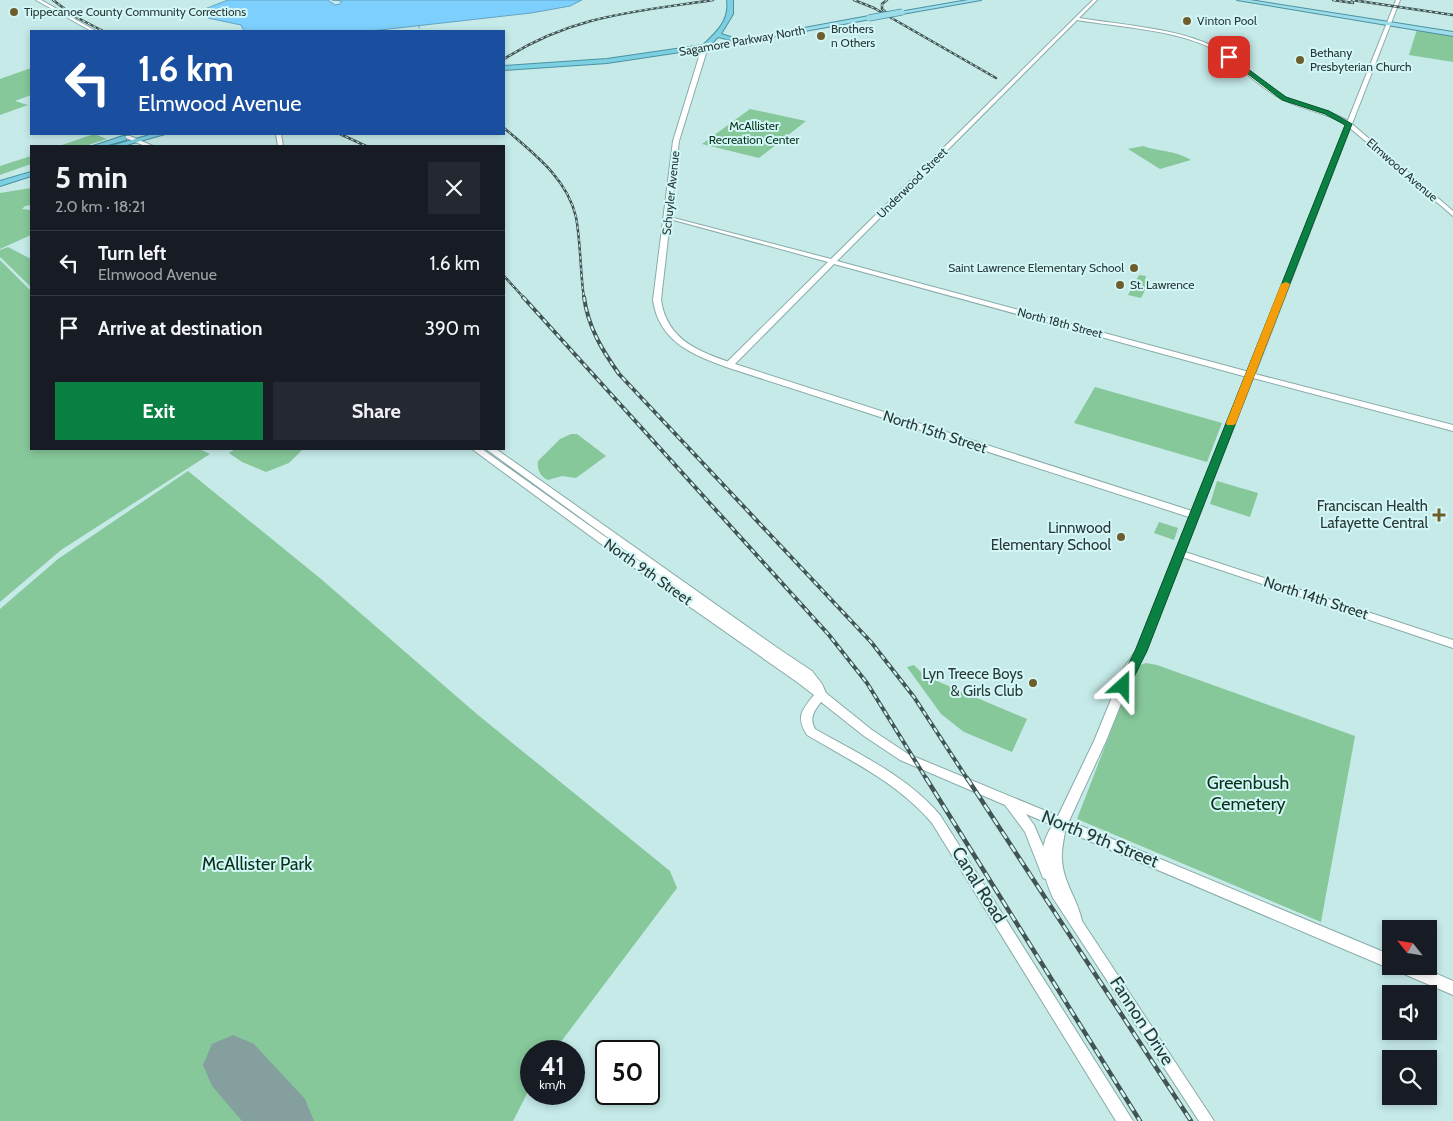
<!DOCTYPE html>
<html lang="en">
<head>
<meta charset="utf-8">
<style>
  body { margin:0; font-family:Cabin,sans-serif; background:#242831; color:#f1f3f6; height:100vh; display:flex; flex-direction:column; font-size:19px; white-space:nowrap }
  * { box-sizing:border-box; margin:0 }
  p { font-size:16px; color:#9ea1a6 }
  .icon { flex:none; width:28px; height:28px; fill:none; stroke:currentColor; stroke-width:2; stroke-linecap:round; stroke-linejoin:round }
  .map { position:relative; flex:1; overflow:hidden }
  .side { position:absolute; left:30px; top:145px; width:475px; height:305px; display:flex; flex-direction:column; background:#171b24; border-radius:0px; box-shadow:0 2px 8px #0003 }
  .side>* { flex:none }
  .top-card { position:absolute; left:30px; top:30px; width:475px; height:105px; border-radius:0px; box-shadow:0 2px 8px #0003; background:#1a4fa0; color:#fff; overflow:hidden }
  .needle { width:32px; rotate:300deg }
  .tools { position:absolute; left:1382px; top:920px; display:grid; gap:10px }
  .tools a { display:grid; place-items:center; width:55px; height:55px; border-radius:0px; background:#171b24; box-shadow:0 2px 8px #0003; font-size:25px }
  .speed { position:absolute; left:520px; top:1040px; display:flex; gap:10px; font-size:25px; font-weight:700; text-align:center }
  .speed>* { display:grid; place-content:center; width:65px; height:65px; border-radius:50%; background:#171b24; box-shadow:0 2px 8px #0003; line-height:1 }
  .speed small { font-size:12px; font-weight:400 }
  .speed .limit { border:2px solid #111; border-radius:8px; background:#fff; color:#111 }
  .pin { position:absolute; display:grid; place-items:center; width:42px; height:42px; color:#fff; margin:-21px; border-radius:10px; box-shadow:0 2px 8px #0006 }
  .me { position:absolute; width:55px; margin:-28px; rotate:24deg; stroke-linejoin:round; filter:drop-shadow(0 0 4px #0008) }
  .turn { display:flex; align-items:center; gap:18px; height:105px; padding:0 25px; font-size:22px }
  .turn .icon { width:65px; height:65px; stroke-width:2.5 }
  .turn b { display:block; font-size:35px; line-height:42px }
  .round { display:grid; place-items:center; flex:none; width:52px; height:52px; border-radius:0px; background:#242831 }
  .summary { display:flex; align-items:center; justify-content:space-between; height:85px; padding:0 25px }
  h1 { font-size:30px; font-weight:700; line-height:38px }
  .cta { display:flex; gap:10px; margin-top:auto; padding:10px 25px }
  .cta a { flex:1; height:58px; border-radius:0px; background:#0b8043; color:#fff; font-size:20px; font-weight:700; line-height:58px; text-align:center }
  .cta a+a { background:#242831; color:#f1f3f6 }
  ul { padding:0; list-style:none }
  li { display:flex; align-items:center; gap:15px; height:65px; padding:0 25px; border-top:1px solid #363941 }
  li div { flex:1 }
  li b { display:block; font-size:19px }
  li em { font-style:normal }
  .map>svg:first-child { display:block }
  .green { fill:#86c89a }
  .water { fill:#7dd0fe; stroke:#64a2c2 }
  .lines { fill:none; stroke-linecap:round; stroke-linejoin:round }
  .stream { stroke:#64a2c2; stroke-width:1 }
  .runway { fill:#849f9e; fill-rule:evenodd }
  .tertiary-casing { stroke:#88aba9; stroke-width:2 }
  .secondary-casing { stroke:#88aba9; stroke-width:2 }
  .primary-casing { stroke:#4a93a2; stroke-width:2 }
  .trunk-casing { stroke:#4a93a2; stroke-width:2 }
  .tertiary { fill:#fff; fill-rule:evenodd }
  .secondary { fill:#fff; fill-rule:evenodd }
  .primary { fill:#9ddce9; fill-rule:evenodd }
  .trunk { fill:#7cd0e2; fill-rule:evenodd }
  .rail-far2-casing { stroke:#425453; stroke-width:2.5 }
  .rail-far1-casing { stroke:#425453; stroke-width:4 }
  .rail-casing { stroke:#425453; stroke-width:4.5 }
  .rail-far2 { stroke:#d2f7f6; stroke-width:1; stroke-dasharray:3; stroke-linecap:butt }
  .rail-far1 { stroke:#d2f7f6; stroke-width:2; stroke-dasharray:5; stroke-linecap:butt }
  .rail { stroke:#d2f7f6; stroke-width:2.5; stroke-dasharray:8; stroke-linecap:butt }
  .primary-bridge-casing { stroke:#4a93a2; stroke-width:7; stroke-linecap:butt }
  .primary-bridge { stroke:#9ddce9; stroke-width:5.5 }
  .route { fill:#0b8043; stroke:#07532c }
  .slow { fill:#f59e0b }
  .poi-dot { fill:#6d5e2b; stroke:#d2f7f6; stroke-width:2 }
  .labels { text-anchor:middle; stroke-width:4; stroke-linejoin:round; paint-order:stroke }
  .far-poi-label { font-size:12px; fill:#293737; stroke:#d2f7f6; text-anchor:start }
  .far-street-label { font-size:12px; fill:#293737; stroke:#d2f7f6 }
  .far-park-label { font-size:12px; fill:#09321a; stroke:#d2f7f6 }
  .street-label { font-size:15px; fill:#293737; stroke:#d2f7f6 }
  .poi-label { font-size:15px; fill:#293737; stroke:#d2f7f6; text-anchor:end }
  .near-park-label { font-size:18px; fill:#09321a; stroke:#d2f7f6 }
  .near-street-label { font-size:18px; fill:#293737; stroke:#d2f7f6 }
</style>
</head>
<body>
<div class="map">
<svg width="1453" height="1121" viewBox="0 0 1453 1121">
  <rect width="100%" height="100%" fill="#c5eae8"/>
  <path class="green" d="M1417,29L1453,35V62L1409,55Z
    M31,68V95L15,101L28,105L0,115V79Z
    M750,109L806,121L759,158L702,144Z
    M94,134L107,139L85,146H59Z
    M1143,146C1160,152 1175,150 1191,160L1160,169L1128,149Z
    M31,156V164L0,175V166Z
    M31,188V205L25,206L22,209L31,210V235L0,249V193Z
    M8,247L31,259V287L0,257V250Z
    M0,260L31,291V449H199L210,454L61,550L0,602Z
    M1139,275L1146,276L1145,280L1150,281L1141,298L1128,295Z
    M1095,387L1222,423L1207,462L1074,423Z
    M571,434H577L606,456L576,478L562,476L548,480C540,476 537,470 538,461L560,439Z
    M235,449H303L289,463L266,472L242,462L229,453Z
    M188,471L321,579L478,715L670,871L677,888L554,1051H531V1086L513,1121H0V609L58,559Z
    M1217,481L1258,493L1250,517L1210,504Z
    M1159,522L1178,528L1174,540L1154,533Z
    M1146,663L1157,665L1355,736L1321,922L1077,819L1134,671L1137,666Z
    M914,665L925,676L1027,719L1012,752L964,732L941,714L907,667Z"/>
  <path class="water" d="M228,0H328L335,5L340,4L342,1L332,0H582L570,6L531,13L371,31H244L241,25L208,18L200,13L202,10Z"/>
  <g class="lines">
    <path class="stream" d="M419,26V28"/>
    <path class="runway" d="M233,1035L254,1044L305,1099L314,1121H242L212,1086L203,1065L212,1044Z"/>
    <defs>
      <path id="tertiary" d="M36,0H41L96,31H91Z
        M1093,0H1097L1079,18C1122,25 1178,28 1217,48C1242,61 1260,83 1285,97C1306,108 1333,109 1352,124L1347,125C1326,112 1301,110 1280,98C1256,85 1238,64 1215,50C1178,30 1119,27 1077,20L837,261L1253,373V377H1247L834,264L732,367H726V363L828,262L666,218V216L831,259Z
        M276,134H281L283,146H278Z
        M1179,550L1453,640V648L1176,555L1175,553Z
        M1061,819L1065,821L1066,824C1065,836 1061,848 1062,860C1063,882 1078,900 1082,921L1214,1121H1199L1053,898C1044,878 1037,854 1048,833C1051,827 1055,822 1061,819Z"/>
      <path id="secondary" d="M1396,0H1400L1352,124L1453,211V216L1350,128L1255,374L1453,425V431L1253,378L1146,651L1135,669L1106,741L1069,821L1391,955V966H1419L1453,981V995L1397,971L1395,967L1391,969L1386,967L1026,814L1034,825L1055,874L1053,878L1048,880L1043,878L1025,832L1005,805L900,760L864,736L821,702C814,711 809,718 815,729C859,754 907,776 940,815L1133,1121H1116L932,823C898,783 851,761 807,735C796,717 801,711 814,695L797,682L623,560L472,449H482L687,595L486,449H496L779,649L812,671L822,684L826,693L872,730L908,754L1058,816L1094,741L1124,668L1136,650L1189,517L729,368C693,355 659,342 653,300L673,141L702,47L705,45L708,47L679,141L661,300C667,341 700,352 735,364L1192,511Z
        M126,136H130L153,146H145L126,138Z"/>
      <path id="primary" d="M968,0H981L902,14L899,12Z
        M1237,0H1250L1453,32V36Z
        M869,16L871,19L705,49L702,47Z"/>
      <path id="trunk" d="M727,0H733V14L721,34L734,38L731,40L718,37L707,48L607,63L504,70V66L607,59L703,45C717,32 730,20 727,0Z
        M153,134H165L123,146H111Z
        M123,136H126V140L104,146H93Z
        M31,172V176L0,186V181Z"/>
    </defs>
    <use href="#tertiary" class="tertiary-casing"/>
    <use href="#secondary" class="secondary-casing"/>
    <use href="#primary" class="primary-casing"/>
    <use href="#trunk" class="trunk-casing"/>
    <use href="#tertiary" class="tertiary"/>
    <use href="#secondary" class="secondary"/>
    <use href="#primary" class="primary"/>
    <use href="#trunk" class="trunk"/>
    <defs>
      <path id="rail-far2" d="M53,0L74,16L103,31
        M854,0L874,8L996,78
        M887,0L882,4V9L889,15
        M1333,0L1353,3
        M1352,0L1453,15
        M504,59C573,15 634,12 713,0
        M504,128C533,153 567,178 576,217C581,244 580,272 584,298
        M340,134L366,146
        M504,276L524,298"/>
      <path id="rail-far1" d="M523,297L829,635L867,683L927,780
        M584,297C588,327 602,350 619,374L871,642L914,697L968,780"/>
      <path id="rail" d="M926,778L1140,1121
        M967,778L1191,1121"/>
    </defs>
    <use href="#rail-far2" class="rail-far2-casing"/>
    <use href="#rail-far1" class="rail-far1-casing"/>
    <use href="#rail" class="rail-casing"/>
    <use href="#rail-far2" class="rail-far2"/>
    <use href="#rail-far1" class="rail-far1"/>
    <use href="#rail" class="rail"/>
    <defs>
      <path id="primary-bridge" d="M869,18L902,12"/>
    </defs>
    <use href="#primary-bridge" class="primary-bridge-casing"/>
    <use href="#primary-bridge" class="primary-bridge"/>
  </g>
  <path class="route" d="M1229,55L1286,97L1329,111L1352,124L1147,651L1128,689H1119L1117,686L1135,651L1345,125L1325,114L1282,100L1227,58Z"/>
  <path class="slow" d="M1286,282L1290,284L1236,423L1234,425H1227L1226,423L1281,284Z"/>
  <g class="poi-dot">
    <circle cx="14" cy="12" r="5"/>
    <circle cx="1187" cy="21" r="5"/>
    <circle cx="821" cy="36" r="5"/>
    <circle cx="1300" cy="60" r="5"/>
    <circle cx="1134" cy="268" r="5"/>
    <circle cx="1120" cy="285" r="5"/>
    <path d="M1436.5 507.5h5v5h5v5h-5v5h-5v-5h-5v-5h5z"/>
    <circle cx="1121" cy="537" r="5"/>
    <circle cx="1033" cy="683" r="5"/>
  </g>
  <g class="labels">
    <g class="far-poi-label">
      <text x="24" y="16">Tippecanoe County Community Corrections</text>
      <text x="1197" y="25">Vinton Pool</text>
      <text x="831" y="33">Brothers<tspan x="831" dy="14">n Others</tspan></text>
      <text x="1310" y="57">Bethany<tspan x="1310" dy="14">Presbyterian Church</tspan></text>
      <text x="1124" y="272" text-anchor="end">Saint Lawrence Elementary School</text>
      <text x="1130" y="289">St. Lawrence</text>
    </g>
    <g class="far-street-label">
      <text transform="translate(742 41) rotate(-10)" y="4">Sagamore Parkway North</text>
      <text transform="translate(1402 170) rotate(41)" y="4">Elmwood Avenue</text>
      <text transform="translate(912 183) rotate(-45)" y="4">Underwood Street</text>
      <text transform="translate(671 193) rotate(-84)" y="4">Schuyler Avenue</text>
      <text transform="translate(1060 323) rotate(15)" y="4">North 18th Street</text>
    </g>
    <g class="far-park-label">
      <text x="754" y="130">McAllister<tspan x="754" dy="14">Recreation Center</tspan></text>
    </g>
    <g class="street-label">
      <text transform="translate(935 432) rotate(18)" y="5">North 15th Street</text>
      <text transform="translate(648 572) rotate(35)" y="5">North 9th Street</text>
      <text transform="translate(1316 598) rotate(18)" y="5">North 14th Street</text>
    </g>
    <g class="poi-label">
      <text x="1428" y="511">Franciscan Health<tspan x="1428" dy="17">Lafayette Central</tspan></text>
      <text x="1111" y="533">Linnwood<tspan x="1111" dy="17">Elementary School</tspan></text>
      <text x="1023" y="679">Lyn Treece Boys<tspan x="1023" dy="17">&amp; Girls Club</tspan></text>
    </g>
    <g class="near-park-label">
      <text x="1248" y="789">Greenbush<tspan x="1248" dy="21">Cemetery</tspan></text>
      <text x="257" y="870">McAllister Park</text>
    </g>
    <g class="near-street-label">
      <text transform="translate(1100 839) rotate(22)" y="6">North 9th Street</text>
      <text transform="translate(979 885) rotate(58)" y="6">Canal Road</text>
      <text transform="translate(1142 1021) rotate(57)" y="6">Fannon Drive</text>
    </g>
  </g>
</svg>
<div class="tools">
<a><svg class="needle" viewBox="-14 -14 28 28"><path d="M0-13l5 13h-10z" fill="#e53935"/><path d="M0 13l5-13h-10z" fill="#9ea1a6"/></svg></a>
<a><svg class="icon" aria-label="sound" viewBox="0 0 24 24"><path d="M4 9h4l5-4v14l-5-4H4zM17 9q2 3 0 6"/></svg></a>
<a><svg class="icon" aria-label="search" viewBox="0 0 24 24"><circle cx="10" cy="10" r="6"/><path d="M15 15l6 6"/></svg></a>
</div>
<div class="speed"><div>41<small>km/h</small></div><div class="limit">50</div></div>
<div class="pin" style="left:1229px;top:57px;background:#d93025"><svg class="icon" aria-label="arrive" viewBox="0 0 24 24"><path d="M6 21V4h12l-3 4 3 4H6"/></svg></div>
<svg class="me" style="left:1123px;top:686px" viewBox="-20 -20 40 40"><path d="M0-17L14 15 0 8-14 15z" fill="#0b8043" stroke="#fff" stroke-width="4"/></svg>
<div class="top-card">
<div class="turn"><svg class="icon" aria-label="left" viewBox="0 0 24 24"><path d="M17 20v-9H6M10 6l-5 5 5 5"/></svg><div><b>1.6 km</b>Elmwood Avenue</div></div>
</div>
<section class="side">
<div class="summary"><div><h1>5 min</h1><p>2.0 km · 18:21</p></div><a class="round"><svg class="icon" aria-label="close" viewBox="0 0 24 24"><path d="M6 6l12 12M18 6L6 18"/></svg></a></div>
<ul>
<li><svg class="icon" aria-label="left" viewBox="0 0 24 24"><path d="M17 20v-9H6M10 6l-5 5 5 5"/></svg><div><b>Turn left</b><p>Elmwood Avenue</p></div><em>1.6 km</em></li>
<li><svg class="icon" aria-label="arrive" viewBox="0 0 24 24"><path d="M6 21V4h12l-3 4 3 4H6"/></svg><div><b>Arrive at destination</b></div><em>390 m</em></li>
</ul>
<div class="cta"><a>Exit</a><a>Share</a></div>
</section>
</div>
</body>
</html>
